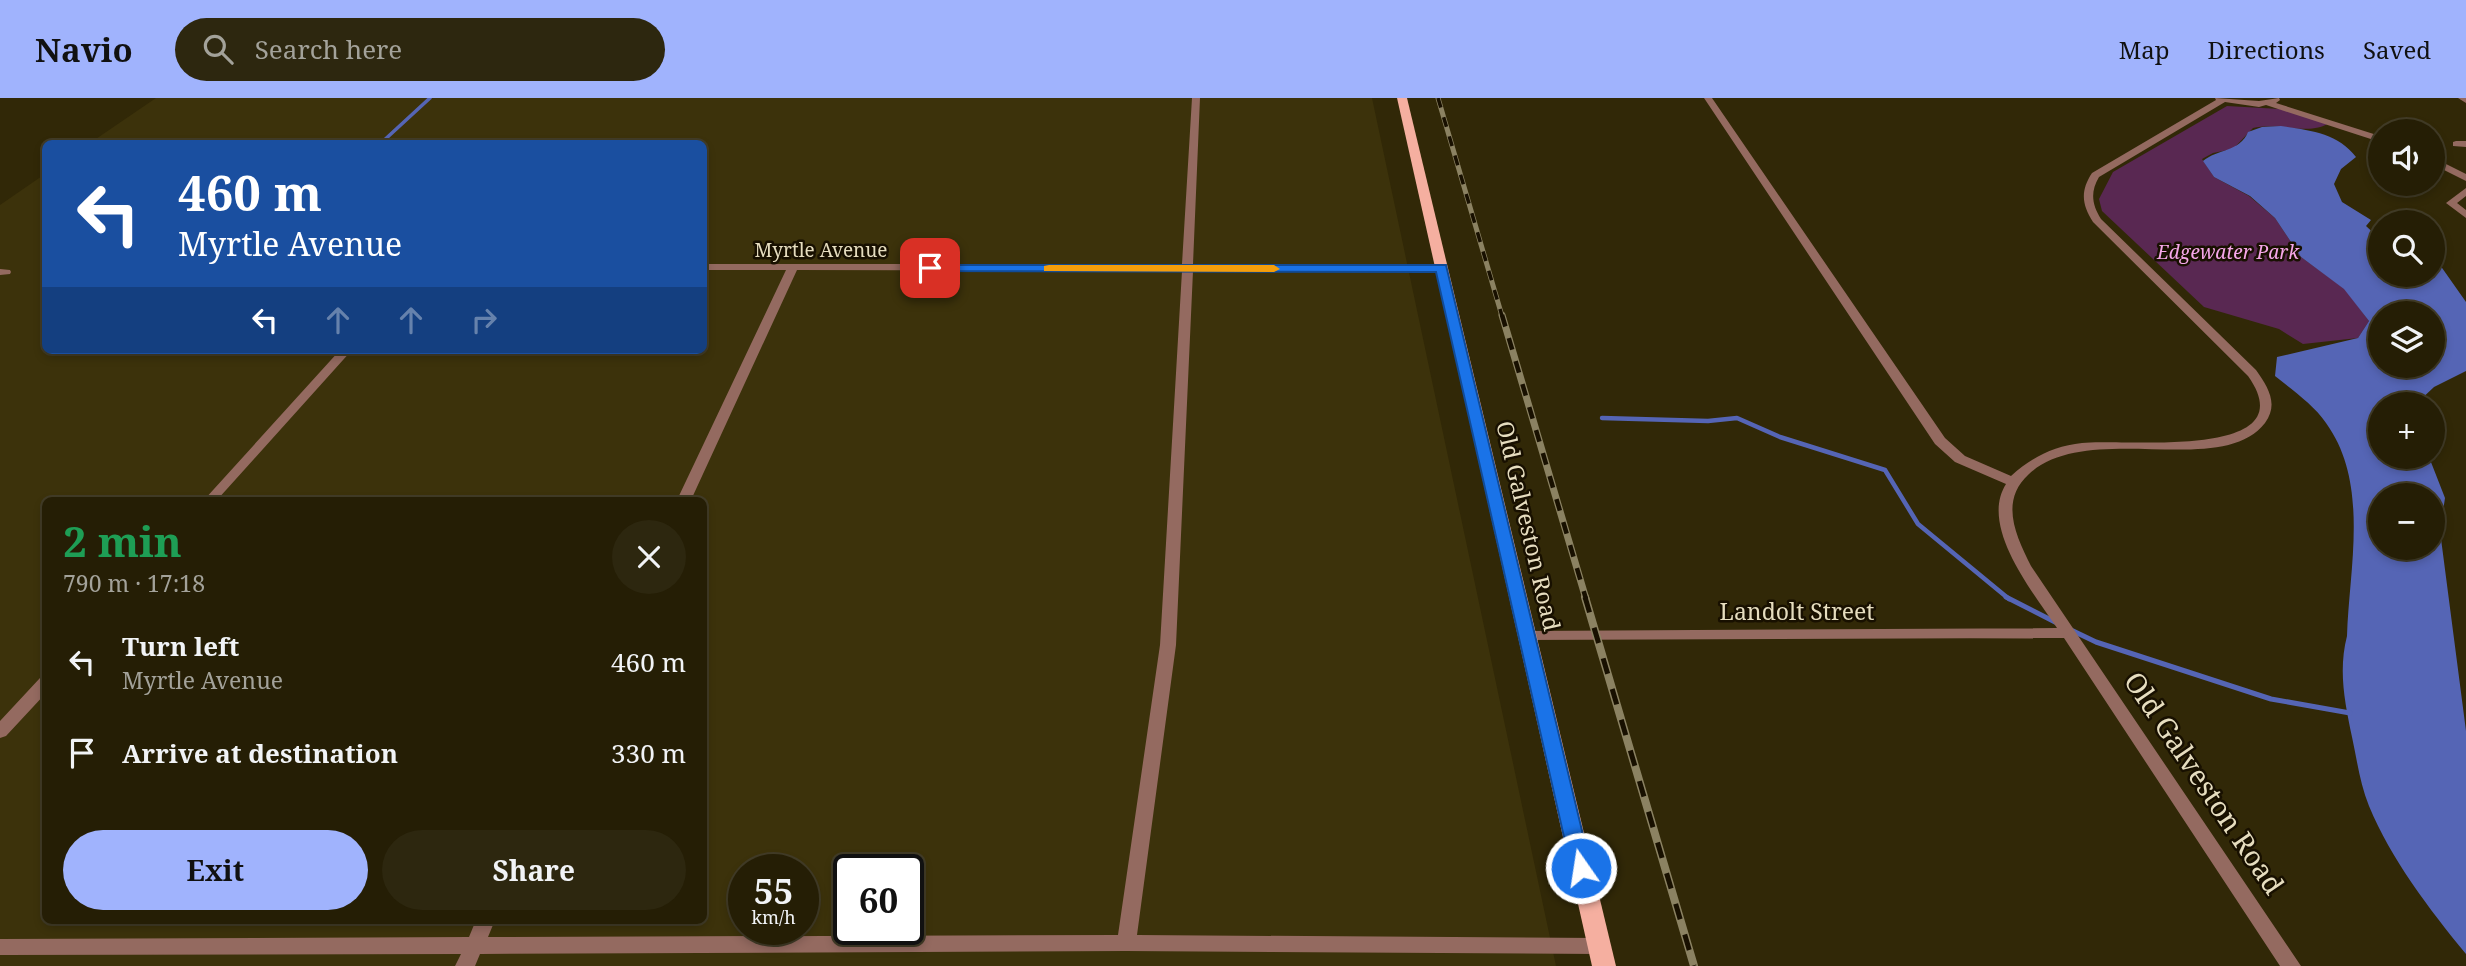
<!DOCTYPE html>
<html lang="en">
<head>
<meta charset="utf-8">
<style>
  body { margin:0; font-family:"Noto Serif",serif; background:#2d270f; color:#f1f3f6; height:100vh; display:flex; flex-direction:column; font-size:26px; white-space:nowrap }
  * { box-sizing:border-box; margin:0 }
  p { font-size:23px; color:#a3a29a }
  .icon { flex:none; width:38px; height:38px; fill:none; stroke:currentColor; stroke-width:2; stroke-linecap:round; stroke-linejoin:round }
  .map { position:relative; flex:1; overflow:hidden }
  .details { position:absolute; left:42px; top:399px; width:665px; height:427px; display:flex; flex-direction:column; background:#251e05; border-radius:10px; box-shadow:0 4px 10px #0003,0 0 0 2px #423c27 }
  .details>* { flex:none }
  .banner { position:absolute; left:42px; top:42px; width:665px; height:214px; border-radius:10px; box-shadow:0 4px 10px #0003,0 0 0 2px #423c27; background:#1a4fa0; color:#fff; overflow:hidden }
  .buttons { position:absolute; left:2368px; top:21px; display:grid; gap:14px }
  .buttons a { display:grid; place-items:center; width:77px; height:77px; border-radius:50%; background:#251e05; box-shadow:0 4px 10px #0003,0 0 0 2px #423c27; font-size:35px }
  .speed { position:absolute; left:728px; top:756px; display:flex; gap:14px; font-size:35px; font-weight:700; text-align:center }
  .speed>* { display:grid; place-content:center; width:91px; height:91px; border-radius:50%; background:#251e05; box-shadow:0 4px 10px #0003,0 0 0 2px #423c27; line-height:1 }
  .speed small { font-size:18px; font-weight:400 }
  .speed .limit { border:4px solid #111; border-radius:10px; background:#fff; color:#111 }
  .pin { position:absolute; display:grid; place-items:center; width:60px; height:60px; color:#fff; margin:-30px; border-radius:14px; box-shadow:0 4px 10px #0006 }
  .me { position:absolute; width:77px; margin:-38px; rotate:347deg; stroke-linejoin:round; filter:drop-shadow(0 0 5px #0008) }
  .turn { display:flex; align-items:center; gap:24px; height:147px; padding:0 21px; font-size:32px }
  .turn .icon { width:91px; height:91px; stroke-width:2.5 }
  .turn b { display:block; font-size:49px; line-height:60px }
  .lanes { display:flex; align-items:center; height:66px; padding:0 21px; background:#0003; justify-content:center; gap:35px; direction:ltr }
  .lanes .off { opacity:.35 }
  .round { display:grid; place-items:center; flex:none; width:74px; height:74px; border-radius:37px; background:#2d270f }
  .summary { display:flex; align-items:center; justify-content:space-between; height:119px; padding:0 21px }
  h1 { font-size:42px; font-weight:700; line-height:52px; color:#1e9e55 }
  .primary-button { display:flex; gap:14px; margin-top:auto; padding:14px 21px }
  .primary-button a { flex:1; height:80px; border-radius:42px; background:#a0b3fd; color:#111; font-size:28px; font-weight:700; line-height:80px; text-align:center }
  .primary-button a+a { background:#2d270f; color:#f1f3f6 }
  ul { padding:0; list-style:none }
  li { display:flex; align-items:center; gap:21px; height:91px; padding:0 21px }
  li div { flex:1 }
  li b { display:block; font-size:26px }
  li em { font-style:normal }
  header { display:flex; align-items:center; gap:42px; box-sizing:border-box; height:98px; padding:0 35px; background:#a0b3fd; color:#111 }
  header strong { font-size:33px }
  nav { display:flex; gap:38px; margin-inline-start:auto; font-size:24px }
  .search { width:490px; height:63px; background:#2d270f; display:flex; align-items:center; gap:18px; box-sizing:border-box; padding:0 24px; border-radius:38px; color:#a3a29a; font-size:26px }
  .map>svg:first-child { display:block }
  .built { fill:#3c320b; fill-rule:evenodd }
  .green { fill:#592852 }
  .water { fill:#5565b5; fill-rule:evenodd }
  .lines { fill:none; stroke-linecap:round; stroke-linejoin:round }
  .stream-far2 { stroke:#5565b5; stroke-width:3.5 }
  .stream-far1 { stroke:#5565b5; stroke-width:4.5 }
  .stream { stroke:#5565b5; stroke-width:5 }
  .minor { fill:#946a60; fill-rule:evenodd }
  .primary { fill:#f5afa0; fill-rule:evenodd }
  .rail-far2-casing { stroke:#8b8262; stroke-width:5 }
  .rail-far1-casing { stroke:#8b8262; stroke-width:7 }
  .rail-casing { stroke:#8b8262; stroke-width:8 }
  .rail-far2 { stroke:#181000; stroke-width:3.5; stroke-dasharray:10; stroke-linecap:butt }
  .rail-far1 { stroke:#181000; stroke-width:4.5; stroke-dasharray:12; stroke-linecap:butt }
  .rail { stroke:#181000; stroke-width:5; stroke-dasharray:16; stroke-linecap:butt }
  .route { fill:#1a73e8; stroke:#114b97; stroke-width:2 }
  .slow { fill:#f59e0b }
  .labels { text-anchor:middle; stroke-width:5; stroke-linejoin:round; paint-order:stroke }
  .far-street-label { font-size:19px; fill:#e6ddbf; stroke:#181000 }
  .far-park-label { font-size:19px; font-style:italic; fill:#f6a7e9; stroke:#181000 }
  .street-label { font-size:23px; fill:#e6ddbf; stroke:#181000 }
  .near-street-label { font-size:28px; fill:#e6ddbf; stroke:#181000 }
</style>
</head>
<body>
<header>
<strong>Navio</strong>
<div class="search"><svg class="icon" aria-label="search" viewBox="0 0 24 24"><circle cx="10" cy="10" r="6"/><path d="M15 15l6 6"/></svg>Search here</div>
<nav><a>Map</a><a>Directions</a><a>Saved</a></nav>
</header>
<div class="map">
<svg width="2466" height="868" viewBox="0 0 2466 868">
  <rect width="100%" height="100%" fill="#312807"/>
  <path class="built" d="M156,0H1372L1556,868H0V107L45,76L46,252H704V46L90,45ZM46,402H704V822H46ZM744,772H803V831H744ZM849,772H908V831H849Z"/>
  <path class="green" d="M2227,8L2280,11L2329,25C2310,38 2280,24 2253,30L2233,51L2213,55L2202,61L2214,79L2249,98L2275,120L2301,159L2345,191L2369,223L2358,240L2303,246L2279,231L2204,209L2102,113L2099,101L2113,74Z"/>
  <path class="water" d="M2281,28C2309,32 2338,35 2356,59L2341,71L2334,86L2342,104L2371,122L2366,128L2380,141V177H2432L2433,162L2440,167L2466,204V273L2434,289L2416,306H2380V359H2429L2445,400L2440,433L2466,633V856C2429,811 2391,761 2369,708C2360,686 2357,662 2352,639C2345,605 2338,573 2347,538C2349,470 2370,386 2326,325C2314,307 2292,292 2275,278L2277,259L2358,240L2369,223L2344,191L2301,159L2275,120L2250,98L2214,79L2203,63C2217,51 2240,54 2248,34L2262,29ZM2432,215V268H2380V215ZM2380,397H2432V450H2380Z"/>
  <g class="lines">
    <path class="stream-far2" d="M380,46L430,0"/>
    <path class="stream-far1" d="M1602,320L1708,323L1737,320L1780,339L1885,372L1918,426L2009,501"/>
    <path class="stream" d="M2006,499L2057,525
      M2071,532L2096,544L2271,601L2350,615"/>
    <path class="minor" d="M1192,0H1200L1193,166L1441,167L1446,170L1441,173H1193L1176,547L1137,837L1599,840L1606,842L1609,848L1606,854L1599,856L1126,853L480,856L475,868H455L461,856L0,857V841L469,839L476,822H495L488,839L1118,837L1160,547L1182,173L797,172L691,402H677L786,172H704V166H1182Z
      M1704,0H1712L1945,340L1965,358L2011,378C2032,359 2054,348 2082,345C2119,340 2309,364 2248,278L2093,124C2082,107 2080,93 2092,75L2216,2L2215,0L2259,3L2279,0L2280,2L2276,5L2380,38V44L2266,7L2259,9L2225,4L2099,79C2090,94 2092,107 2101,121L2256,272C2268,289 2279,306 2265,325C2222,381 2088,322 2029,376C1999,403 2016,438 2031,468L2301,868H2280L2064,540L1522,542L1519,538L1522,534L1527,533L2057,530C2033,494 1979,429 2006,386L1955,364L1935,346Z
      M2458,0H2466V5Z
      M2456,43H2466V49L2453,48V44Z
      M2432,59L2466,76V83L2432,66Z
      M2466,90V98L2457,105L2466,112V120L2446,105Z
      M0,171L10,172L11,174L10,176L0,177Z
      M340,252H352L217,402H204Z
      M46,578V595L6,638L0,640V623L40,580Z"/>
    <path class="primary" d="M1397,0H1407L1616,868H1592Z"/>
    <defs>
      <path id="rail-far2" d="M1438,0L1502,218"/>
      <path id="rail-far1" d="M1502,217L1586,501"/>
      <path id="rail" d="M1585,499L1694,868"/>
    </defs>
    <use href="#rail-far2" class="rail-far2-casing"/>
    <use href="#rail-far1" class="rail-far1-casing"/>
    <use href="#rail" class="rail-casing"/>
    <use href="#rail-far2" class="rail-far2"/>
    <use href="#rail-far1" class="rail-far1"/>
    <use href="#rail" class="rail"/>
  </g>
  <path class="route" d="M930,167H1446L1591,770L1588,776L1581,779L1574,776L1571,770L1436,174L926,173V168Z"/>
  <path class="slow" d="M1049,167H1274L1280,171L1274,174L1044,173V168Z"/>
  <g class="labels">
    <g class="far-street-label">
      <text x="821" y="159">Myrtle Avenue</text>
    </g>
    <g class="far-park-label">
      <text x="2228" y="161">Edgewater Park</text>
    </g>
    <g class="street-label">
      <text transform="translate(1528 428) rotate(77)" y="8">Old Galveston Road</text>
      <text x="1797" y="522">Landolt Street</text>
    </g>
    <g class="near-street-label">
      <text transform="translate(2204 685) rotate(56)" y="10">Old Galveston Road</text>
    </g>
  </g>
</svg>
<div class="buttons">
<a><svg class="icon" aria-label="sound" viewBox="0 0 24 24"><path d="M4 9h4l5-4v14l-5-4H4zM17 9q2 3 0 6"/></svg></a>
<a><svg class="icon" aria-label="search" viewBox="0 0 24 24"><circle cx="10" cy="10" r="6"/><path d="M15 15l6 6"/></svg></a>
<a><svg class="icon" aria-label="layers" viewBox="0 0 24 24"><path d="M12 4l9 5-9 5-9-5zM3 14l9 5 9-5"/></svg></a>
<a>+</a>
<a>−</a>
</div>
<div class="speed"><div>55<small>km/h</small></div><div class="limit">60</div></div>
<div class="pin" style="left:930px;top:170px;background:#d93025"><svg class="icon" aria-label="arrive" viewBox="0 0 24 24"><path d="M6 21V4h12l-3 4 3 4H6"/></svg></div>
<svg class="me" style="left:1581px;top:770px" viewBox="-20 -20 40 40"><circle r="17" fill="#1a73e8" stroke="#fff" stroke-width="3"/><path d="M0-11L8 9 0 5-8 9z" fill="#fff"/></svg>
<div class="banner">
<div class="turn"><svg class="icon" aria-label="left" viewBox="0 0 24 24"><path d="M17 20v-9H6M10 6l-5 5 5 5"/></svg><div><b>460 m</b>Myrtle Avenue</div></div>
<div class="lanes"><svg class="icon" aria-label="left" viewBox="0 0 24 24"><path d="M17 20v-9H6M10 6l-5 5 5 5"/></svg><svg class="icon off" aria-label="ahead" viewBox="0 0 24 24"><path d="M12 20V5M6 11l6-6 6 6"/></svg><svg class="icon off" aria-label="ahead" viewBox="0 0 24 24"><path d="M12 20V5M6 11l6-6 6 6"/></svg><svg class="icon off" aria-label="right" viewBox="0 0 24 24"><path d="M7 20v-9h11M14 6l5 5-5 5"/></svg></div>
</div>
<section class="details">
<div class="summary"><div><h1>2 min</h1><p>790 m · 17:18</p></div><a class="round"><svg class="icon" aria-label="close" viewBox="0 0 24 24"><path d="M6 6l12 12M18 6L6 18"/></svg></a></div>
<ul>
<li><svg class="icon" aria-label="left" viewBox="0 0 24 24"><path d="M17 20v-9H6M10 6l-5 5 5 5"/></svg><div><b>Turn left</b><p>Myrtle Avenue</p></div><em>460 m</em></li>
<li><svg class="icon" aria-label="arrive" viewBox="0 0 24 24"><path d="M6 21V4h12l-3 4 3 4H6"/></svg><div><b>Arrive at destination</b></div><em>330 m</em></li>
</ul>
<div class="primary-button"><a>Exit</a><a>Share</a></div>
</section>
</div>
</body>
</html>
